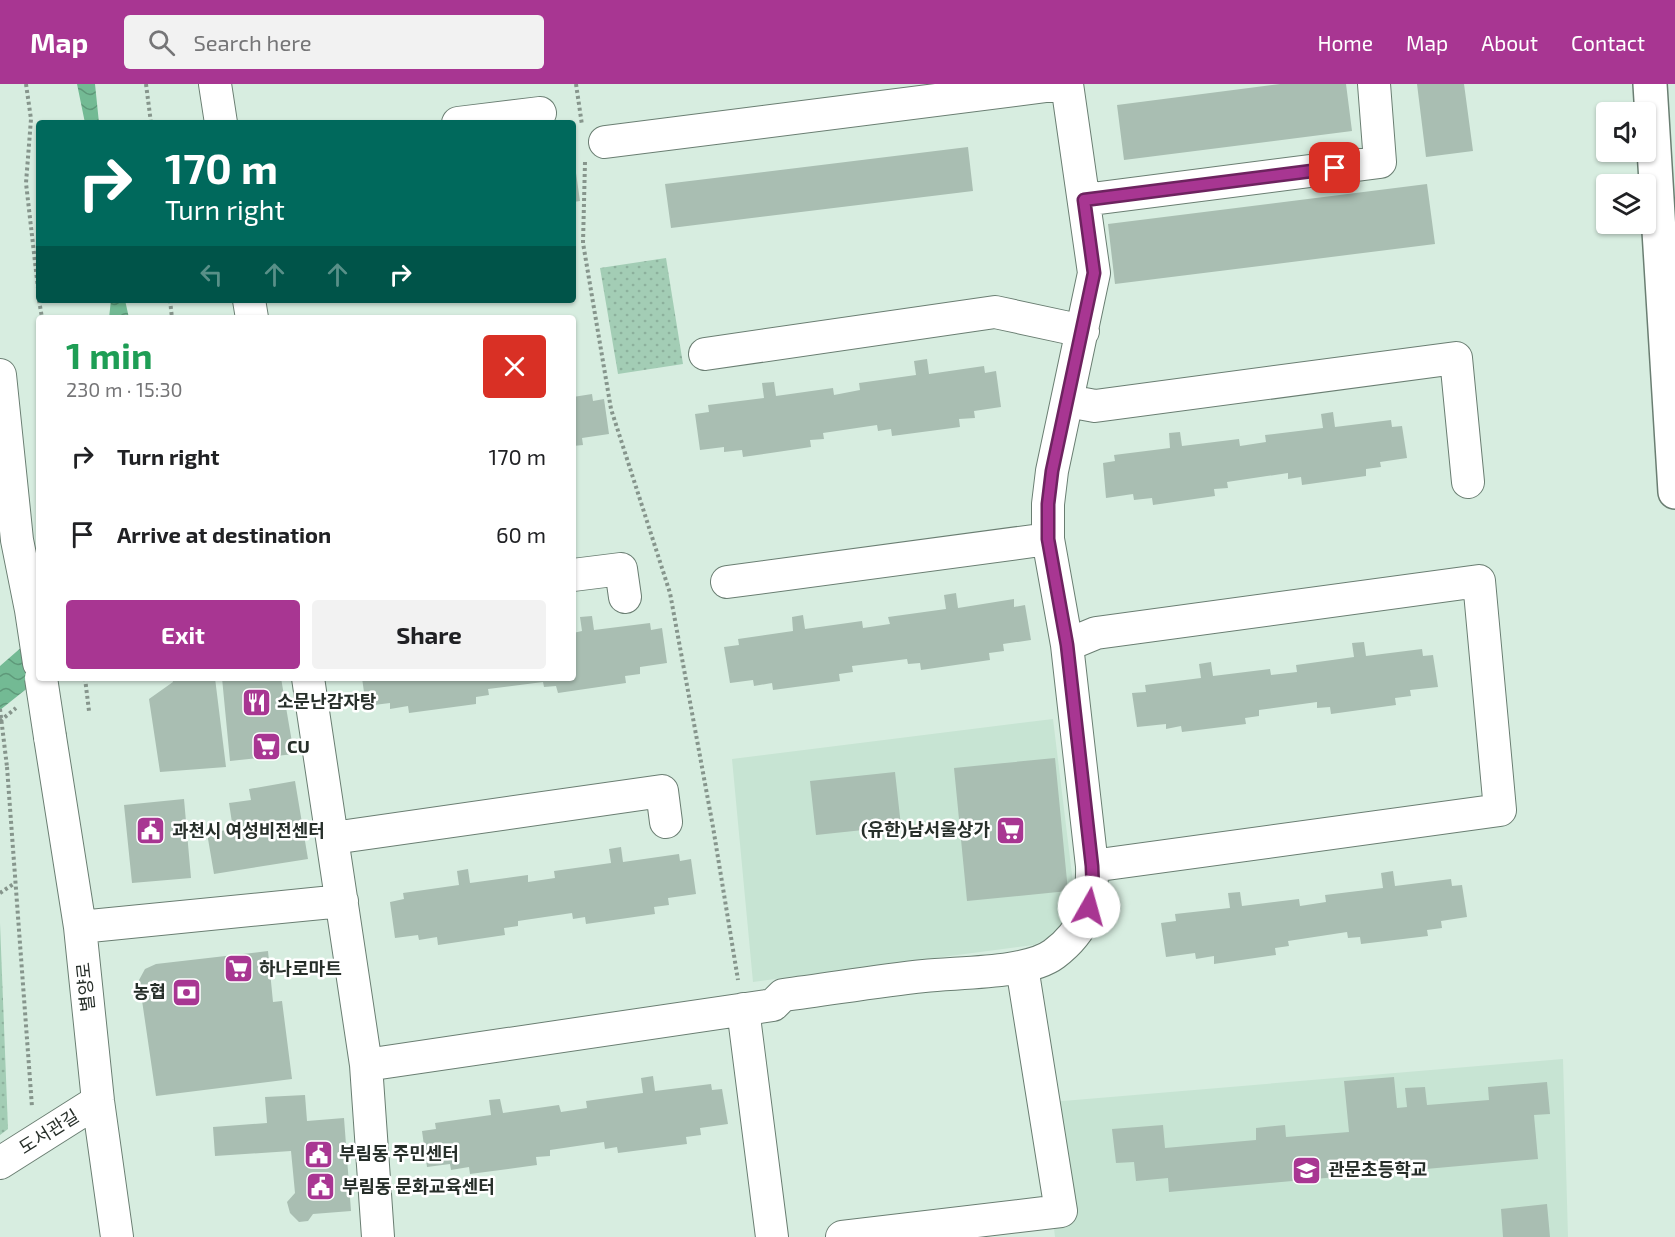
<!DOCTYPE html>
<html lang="en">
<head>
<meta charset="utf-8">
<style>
  body { margin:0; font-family:"Exo 2","Noto Sans KR",sans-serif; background:#f2f2f2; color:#202124; height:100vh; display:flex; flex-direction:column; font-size:22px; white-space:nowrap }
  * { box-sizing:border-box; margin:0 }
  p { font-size:20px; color:#757577 }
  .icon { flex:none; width:33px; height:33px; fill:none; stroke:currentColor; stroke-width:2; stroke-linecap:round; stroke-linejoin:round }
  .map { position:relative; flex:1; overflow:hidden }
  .side { position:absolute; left:36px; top:231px; width:540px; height:366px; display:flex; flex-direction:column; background:#fff; border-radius:6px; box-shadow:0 2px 4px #0004 }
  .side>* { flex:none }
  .top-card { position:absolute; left:36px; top:36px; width:540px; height:183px; border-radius:6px; box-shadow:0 2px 4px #0004; background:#00695c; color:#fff; overflow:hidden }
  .tools { position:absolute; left:1596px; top:18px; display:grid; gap:12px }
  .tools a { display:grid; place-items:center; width:60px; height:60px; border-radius:6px; background:#fff; box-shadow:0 2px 4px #0004; font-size:30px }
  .pin { position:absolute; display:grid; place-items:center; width:51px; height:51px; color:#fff; margin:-26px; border-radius:12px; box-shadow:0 3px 9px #0006 }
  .me { position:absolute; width:66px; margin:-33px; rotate:7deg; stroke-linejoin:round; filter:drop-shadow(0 0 4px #0008) }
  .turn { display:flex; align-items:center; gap:21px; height:126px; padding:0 30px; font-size:27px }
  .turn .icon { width:78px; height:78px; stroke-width:2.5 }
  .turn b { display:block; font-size:42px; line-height:51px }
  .lanes { display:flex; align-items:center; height:57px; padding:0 30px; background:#0003; justify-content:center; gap:30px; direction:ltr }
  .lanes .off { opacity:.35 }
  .round { display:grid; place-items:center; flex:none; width:63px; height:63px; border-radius:6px; background:#f2f2f2 }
  .overview { display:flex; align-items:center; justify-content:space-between; height:102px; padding:0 30px }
  h1 { font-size:36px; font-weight:700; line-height:45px; color:#1e9e55 }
  .cta { display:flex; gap:12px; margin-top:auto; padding:12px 30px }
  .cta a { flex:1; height:69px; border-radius:6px; background:#a83692; color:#fff; font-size:24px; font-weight:700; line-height:69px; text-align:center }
  .cta a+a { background:#f2f2f2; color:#202124 }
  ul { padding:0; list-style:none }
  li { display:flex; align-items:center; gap:18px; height:78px; padding:0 30px }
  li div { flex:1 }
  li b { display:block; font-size:22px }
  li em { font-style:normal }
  header { display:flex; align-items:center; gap:36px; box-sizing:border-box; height:84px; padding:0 30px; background:#a83692; color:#fff }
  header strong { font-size:28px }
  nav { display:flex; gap:33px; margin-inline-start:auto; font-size:21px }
  .search { width:420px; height:54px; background:#f2f2f2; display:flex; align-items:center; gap:15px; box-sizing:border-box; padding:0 21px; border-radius:6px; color:#757577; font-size:22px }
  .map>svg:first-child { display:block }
  .built { fill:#c7e4d3 }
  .grass { fill:url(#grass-dots) }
  .water { fill:url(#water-waves) }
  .building { fill:#a9beb2 }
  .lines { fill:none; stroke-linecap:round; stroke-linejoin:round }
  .minor-casing { stroke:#6a7e72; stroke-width:34 }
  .highway-casing { stroke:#6a7e72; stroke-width:36 }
  .path { stroke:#86958c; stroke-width:4; stroke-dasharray:3 3; stroke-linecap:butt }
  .minor { stroke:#fff; stroke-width:32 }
  .highway { stroke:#fff; stroke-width:33 }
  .minor-bridge-casing { stroke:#6a7e72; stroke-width:34; stroke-linecap:butt }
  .path-bridge { stroke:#86958c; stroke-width:4; stroke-dasharray:3 3; stroke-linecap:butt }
  .minor-bridge { stroke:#fff; stroke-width:32 }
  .route-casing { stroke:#6d235f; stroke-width:15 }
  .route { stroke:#a83692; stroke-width:10 }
  .labels { text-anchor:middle; stroke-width:5; stroke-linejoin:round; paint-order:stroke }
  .poi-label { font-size:18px; font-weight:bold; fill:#272f2a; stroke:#fff; text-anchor:start }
  .street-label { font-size:18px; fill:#272f2a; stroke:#fff }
</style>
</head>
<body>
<header>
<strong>Map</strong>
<div class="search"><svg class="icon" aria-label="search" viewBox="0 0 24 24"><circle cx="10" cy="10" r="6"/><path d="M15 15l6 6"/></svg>Search here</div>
<nav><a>Home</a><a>Map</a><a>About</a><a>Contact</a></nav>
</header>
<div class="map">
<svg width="1675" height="1153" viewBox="0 0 1675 1153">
  <defs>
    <pattern id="grass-dots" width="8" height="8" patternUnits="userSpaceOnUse" patternTransform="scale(1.5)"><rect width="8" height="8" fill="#a3cdb5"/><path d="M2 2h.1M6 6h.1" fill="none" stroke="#8cb09c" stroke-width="1.8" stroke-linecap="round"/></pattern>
    <pattern id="water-waves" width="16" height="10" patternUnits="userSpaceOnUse" patternTransform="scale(1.5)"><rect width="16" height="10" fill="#73ba94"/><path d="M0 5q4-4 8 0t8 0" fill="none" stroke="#5e9879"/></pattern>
  </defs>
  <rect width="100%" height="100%" fill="#d7ede0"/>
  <path class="built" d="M1053,635L1074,807L1068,827L1059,843L1048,854L1034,861L753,898L732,675Z
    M1563,975L1568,1153H1055L1039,1019Z"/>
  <path class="grass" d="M666,174L683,280L618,290L600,184Z
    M0,839L8,1045L0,1051Z"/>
  <path class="water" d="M77,0H95L99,39H85Z
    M111,216H125L129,234H109Z
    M39,548L40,594L0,626V582Z"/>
  <path class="building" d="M1280,0H1346L1352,47L1124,76L1117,21Z
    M1417,0H1464L1473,67L1426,73Z
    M968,63L973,107L671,144L665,100Z
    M573,82H575L580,117L573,118Z
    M1427,100L1435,160L1115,200L1108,140Z
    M927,275L929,290L984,282L985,289L996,287L1001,323L974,327L975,334L959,335L960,343L892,352L891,345L878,347L877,341L823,349L824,355L810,356L811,363L743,373L742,366L724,368V363L700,366L695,330L709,328L708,321L764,314L762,299L774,298L776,312L833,304L834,311L860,306L859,299L916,291L914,277Z
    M592,310L593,317L604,315L609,350L582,354L583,361L573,362V313Z
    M1333,328L1335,343L1391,336L1392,343L1402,342L1407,374L1380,378L1381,383L1366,385V392L1302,401L1301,393L1288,395V389L1227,398L1228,404L1214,405L1215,412L1153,421L1152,414L1134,416L1133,410L1106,414L1103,379L1115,377L1114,371L1170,364L1169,349L1180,348L1182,362L1239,355L1240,362L1266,358L1265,351L1323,344L1321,330Z
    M956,509L958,524L1014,515V523L1025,521L1031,556L1003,560L1004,567L989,569L990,576L921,586L920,579L908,580L907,575L852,582L853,588L839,590L840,597L773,606L772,599L754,602L753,596L730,599L724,563L739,561L738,555L793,547L792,533L803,531L805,545L862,537L863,544L890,540L888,533L946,525L944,511Z
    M592,532L594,546L650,539L651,546L662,544L667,579L640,583V590L625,592L626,599L558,609L556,602L544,603L543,598L488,605L489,611L476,613V620L409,629L408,622L390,625V619L366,622L362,594H573V549L582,547L580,533Z
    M1364,558L1366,572L1422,565L1423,572L1433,571L1438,603L1410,606L1411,612L1395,614L1396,621L1331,630L1330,623L1317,624V618L1259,626V632L1245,634L1246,640L1182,648L1181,642L1166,645V640L1137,643L1132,609L1146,608L1145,601L1201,594L1199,580L1211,578L1213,592L1270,585L1271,591L1297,588L1296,581L1354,573L1352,559Z
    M172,594H215L226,683L160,688L149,615L173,598Z
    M222,594H281L294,670L230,677Z
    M1055,674L1068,807L967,817L954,684Z
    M895,688L901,742L816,751L810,697Z
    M295,697L308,775L214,790L207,749L233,745L229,719L251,716L249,705Z
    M184,715L191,794L132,799L124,721Z
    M621,763L623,778L679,770L680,777L691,775L696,810L668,814L669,821L654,823L655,830L586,840L585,833L573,835L572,829L518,837V842L504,844L505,851L438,861L437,853L419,856L418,851L395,854L390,818L404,815L403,809L459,801L457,787L468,785L470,799L528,791V798L555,794L554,787L611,779L609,765Z
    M1393,787L1395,802L1451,795L1452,802L1462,801L1467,833L1441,837L1442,844L1427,846L1428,852L1361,860L1360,853L1348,854L1347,848L1288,857L1289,862L1275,864L1276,871L1214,880V872L1196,875L1195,869L1166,873L1161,839L1176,837L1175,830L1230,824L1228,809L1240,808L1242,822L1299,815L1300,822L1326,818L1325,811L1383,804L1381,789Z
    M268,867L273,918L282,917L292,995L156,1012L139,896L145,885L156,880Z
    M653,992L655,1007L711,1000L712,1006L722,1005L728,1040L700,1044L701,1051L686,1053L687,1060L618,1069L617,1063L605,1065L604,1058L550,1066V1072L536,1073L537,1081L470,1090L469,1083L451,1086L450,1080L427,1083L422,1047L436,1045L435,1039L491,1031L489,1016L500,1015L503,1029L559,1021L561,1028L587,1024L586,1017L643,1009L641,994Z
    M1394,993L1397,1024L1407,1023L1405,1004L1425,1003L1427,1021L1489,1016L1488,1003L1547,998L1550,1030L1534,1031L1538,1075L1169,1108L1168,1094L1136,1097L1134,1078L1116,1079L1112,1045L1163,1041L1165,1064L1256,1056V1044L1285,1041L1286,1053L1349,1048L1344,997Z
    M305,1011L307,1037L344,1034L351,1127L313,1130L308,1137L299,1138L290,1129L287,1118L295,1109L291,1067L215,1072L213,1043L267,1039L265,1013Z
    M1547,1120L1550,1153H1503L1501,1125Z"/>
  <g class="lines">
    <defs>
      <path id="minor" d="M215,0L221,39
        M458,39L540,29
        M605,58L1062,0
        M1084,116L1380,78L1374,0
        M249,216L252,234
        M705,270L995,228L1083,247
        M0,291L17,456L31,526L39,579
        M1068,317L1095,322L1456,274L1468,398
        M573,491L621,485L625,513
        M727,498L1048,455
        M1067,561L1096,549L1479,497L1500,726L1092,782
        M308,594L366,981L773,921L783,911C830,905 877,897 924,892C959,888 1027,890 1054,870C1086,846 1093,820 1092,782L1067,561L1048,455V420L1052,387L1094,189L1067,0
        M50,653L80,843L98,1017L117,1153
        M333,754L662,707L666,738
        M80,843L342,817
        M743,925L772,1153
        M366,981L378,1153
        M0,1079L98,1017
        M842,1153L1061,1127L1022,883"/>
      <path id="highway" d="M1650,0L1675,408"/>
    </defs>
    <use href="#minor" class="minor-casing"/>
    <use href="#highway" class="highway-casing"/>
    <path class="path" d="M26,0L31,35L26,99L39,213
      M146,0L151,39
      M576,0L582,41
      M585,78L583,159L611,325L670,509L713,743L738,896
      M39,216L42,234
      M170,216L172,234
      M85,594L89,627
      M0,637L16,624
      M7,683L32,1023
      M0,809L15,799"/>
    <use href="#minor" class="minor"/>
    <use href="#highway" class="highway"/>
    <defs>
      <path id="minor-bridge" d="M41,594L50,653"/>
    </defs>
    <use href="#minor-bridge" class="minor-bridge-casing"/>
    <path class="path-bridge" d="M0,625L7,683"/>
    <use href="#minor-bridge" class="minor-bridge"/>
  </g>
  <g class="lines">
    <defs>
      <path id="route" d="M1089,823L1093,808L1092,782L1067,561L1048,455V420L1052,387L1094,189L1084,116L1335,84"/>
    </defs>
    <use href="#route" class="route-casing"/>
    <use href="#route" class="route"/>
  </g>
  <defs>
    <symbol id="restaurant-square" viewBox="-11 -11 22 22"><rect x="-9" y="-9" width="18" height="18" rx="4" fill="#a83692" stroke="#fff"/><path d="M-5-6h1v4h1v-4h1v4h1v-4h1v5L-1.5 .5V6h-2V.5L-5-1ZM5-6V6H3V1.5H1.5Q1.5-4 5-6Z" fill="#fff"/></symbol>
    <symbol id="supermarket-square" viewBox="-11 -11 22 22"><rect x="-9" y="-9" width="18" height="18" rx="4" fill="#a83692" stroke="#fff"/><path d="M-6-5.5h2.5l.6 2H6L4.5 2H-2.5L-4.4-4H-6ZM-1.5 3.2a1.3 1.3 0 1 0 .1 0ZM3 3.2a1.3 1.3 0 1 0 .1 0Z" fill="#fff"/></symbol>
    <symbol id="civic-square" viewBox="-11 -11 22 22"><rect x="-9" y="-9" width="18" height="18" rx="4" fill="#a83692" stroke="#fff"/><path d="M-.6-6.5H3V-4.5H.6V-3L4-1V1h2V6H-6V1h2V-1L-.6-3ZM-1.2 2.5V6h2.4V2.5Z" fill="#fff"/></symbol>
    <symbol id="bank-square" viewBox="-11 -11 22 22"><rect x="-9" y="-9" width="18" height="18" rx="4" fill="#a83692" stroke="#fff"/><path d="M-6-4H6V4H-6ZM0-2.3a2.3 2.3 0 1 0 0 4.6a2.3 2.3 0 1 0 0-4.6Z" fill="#fff"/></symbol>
    <symbol id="school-square" viewBox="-11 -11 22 22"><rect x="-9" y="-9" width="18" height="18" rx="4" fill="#a83692" stroke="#fff"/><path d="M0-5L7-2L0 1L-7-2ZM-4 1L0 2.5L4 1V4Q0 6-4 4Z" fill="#fff"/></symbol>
  </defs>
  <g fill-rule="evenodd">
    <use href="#restaurant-square" x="240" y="602" width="33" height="33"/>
    <use href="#supermarket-square" x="250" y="646" width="33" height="33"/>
    <use href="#supermarket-square" x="994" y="730" width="33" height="33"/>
    <use href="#civic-square" x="134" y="730" width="33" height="33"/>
    <use href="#supermarket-square" x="222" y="868" width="33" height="33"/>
    <use href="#bank-square" x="170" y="892" width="33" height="33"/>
    <use href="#civic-square" x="302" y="1054" width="33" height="33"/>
    <use href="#school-square" x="1290" y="1070" width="33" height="33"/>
    <use href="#civic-square" x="304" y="1086" width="33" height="33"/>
  </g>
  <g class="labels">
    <g class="poi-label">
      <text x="277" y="624">소문난감자탕</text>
      <text x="287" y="669">CU</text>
      <text x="990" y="752" text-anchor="end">(유한)남서울상가</text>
      <text x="172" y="753">과천시 여성비전센터</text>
      <text x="259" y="891">하나로마트</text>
      <text x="166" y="914" text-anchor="end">농협</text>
      <text x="339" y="1076">부림동 주민센터</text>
      <text x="1328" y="1092">관문초등학교</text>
      <text x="342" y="1109">부림동 문화교육센터</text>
    </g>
    <g class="street-label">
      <text transform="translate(86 903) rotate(-96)" y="6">별양로</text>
      <text transform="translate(49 1048) rotate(-32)" y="6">도서관길</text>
    </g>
  </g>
</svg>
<div class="tools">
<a><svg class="icon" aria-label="sound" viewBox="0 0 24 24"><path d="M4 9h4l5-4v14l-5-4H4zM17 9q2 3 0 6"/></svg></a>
<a><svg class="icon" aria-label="layers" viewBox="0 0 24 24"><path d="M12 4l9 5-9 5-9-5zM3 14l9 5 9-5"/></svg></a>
</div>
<div class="pin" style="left:1335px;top:84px;background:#d93025"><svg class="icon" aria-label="arrive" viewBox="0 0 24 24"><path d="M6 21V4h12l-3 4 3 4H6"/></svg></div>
<svg class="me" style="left:1089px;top:823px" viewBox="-20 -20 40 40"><circle r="19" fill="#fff"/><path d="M0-13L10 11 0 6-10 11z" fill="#a83692"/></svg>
<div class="top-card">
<div class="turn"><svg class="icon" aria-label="right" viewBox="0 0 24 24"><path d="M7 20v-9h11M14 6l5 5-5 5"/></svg><div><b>170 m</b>Turn right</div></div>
<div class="lanes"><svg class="icon off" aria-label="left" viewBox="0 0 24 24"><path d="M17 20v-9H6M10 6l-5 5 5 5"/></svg><svg class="icon off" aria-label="ahead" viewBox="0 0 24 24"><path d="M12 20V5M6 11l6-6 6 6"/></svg><svg class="icon off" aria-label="ahead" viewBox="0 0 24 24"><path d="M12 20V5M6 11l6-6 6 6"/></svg><svg class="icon" aria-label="right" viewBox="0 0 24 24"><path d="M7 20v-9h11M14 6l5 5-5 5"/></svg></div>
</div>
<section class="side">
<div class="overview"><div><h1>1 min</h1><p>230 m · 15:30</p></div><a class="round" style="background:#d93025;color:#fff"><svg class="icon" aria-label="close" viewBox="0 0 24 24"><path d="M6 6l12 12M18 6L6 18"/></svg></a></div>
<ul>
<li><svg class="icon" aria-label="right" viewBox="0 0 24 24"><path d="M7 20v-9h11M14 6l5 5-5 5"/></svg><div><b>Turn right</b></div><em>170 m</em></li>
<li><svg class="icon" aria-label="arrive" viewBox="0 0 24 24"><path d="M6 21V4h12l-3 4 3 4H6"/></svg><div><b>Arrive at destination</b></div><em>60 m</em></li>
</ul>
<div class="cta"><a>Exit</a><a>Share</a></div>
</section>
</div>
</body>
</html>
